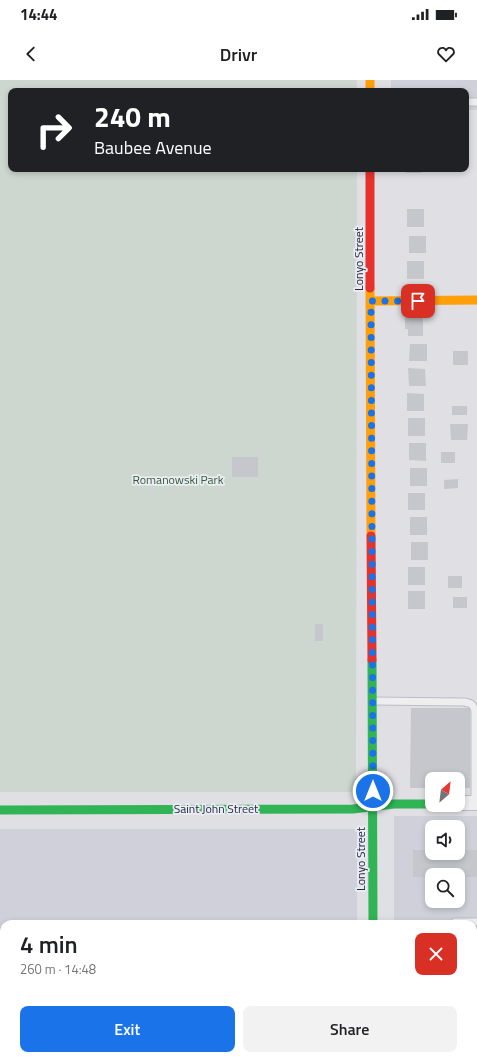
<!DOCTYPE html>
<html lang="en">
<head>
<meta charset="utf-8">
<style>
  body { margin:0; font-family:"Titillium Web",sans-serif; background:#f2f2f2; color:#202124; height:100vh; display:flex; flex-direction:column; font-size:15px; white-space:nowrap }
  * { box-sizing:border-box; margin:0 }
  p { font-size:13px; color:#757577 }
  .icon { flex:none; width:22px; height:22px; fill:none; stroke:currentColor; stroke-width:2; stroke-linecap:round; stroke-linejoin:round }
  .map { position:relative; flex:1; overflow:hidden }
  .panel { position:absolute; left:0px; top:840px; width:477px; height:140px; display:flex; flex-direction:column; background:#fff; border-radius:12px 12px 0 0; box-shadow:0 2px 6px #0003 }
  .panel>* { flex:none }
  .top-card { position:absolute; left:8px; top:8px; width:461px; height:84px; border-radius:8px; box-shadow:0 2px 6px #0003; background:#202124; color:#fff; overflow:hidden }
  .needle { width:26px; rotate:28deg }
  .controls { position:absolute; left:425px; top:692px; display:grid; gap:8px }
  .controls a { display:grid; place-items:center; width:40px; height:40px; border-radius:8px; background:#fff; box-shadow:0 2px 6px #0003; font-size:20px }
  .pin { position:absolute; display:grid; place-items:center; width:34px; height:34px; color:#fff; margin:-17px; border-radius:8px; box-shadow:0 2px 6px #0006 }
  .me { position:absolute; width:44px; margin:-22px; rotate:0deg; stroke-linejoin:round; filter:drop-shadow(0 0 3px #0008) }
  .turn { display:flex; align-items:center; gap:14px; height:84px; padding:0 20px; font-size:18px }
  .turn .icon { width:52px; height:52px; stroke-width:2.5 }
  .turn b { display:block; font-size:28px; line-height:34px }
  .round { display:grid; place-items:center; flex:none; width:42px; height:42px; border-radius:8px; background:#f2f2f2 }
  .overview { display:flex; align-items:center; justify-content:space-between; height:68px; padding:0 20px }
  h1 { font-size:24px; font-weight:600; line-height:30px }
  .button { display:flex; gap:8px; margin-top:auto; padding:8px 20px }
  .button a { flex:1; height:46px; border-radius:8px; background:#1a73e8; color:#fff; font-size:16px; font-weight:600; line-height:46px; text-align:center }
  .button a+a { background:#f2f2f2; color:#202124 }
  .status { display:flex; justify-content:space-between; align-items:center; height:28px; padding:0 20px; background:#fff; direction:ltr }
  .status svg { height:11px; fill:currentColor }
  header { display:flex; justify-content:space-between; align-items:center; height:52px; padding:0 20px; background:#fff; font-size:18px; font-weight:600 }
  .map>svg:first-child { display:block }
  .built { fill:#cfd0da; fill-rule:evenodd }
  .green { fill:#cdd7cf }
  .building { fill:#c6c7cc }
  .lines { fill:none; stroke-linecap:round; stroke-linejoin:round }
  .lane-casing { stroke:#bcbcc2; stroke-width:9 }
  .street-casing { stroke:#bcbcc2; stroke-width:16 }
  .lane { stroke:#eeeef1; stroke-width:7 }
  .street { stroke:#eeeef1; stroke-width:14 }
  .fast { stroke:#30b455; stroke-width:9 }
  .slow { stroke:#ff9f0a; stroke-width:9 }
  .jam { stroke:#e5322d; stroke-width:9 }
  .route { stroke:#1a73e8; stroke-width:7; stroke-dasharray:0 12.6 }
  .labels { text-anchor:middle; stroke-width:3.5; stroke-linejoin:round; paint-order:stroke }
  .street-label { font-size:12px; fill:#25293e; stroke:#ebedf5 }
  .park-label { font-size:12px; fill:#325a32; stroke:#ebedf5 }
</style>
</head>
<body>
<div class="status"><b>14:44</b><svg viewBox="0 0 49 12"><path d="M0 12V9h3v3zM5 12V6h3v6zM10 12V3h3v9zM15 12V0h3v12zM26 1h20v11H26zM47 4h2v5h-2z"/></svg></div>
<header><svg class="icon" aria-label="back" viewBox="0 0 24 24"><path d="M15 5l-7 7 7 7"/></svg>Drivr<svg class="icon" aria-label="heart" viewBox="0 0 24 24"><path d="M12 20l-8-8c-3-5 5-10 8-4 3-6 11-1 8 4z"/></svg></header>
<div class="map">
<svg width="477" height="980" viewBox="0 0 477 980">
  <rect width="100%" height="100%" fill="#dfdfe4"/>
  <path class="built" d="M391,0H477V30H466V11H391Z
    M394,736H477V980H394V976H473V844H394ZM432,747H458V773H432ZM432,795H458V821H432Z
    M0,749H357V844H4V976H356V980H0Z"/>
  <path class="green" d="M0,0H357V11H11V89H357L356,712H0Z"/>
  <path class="building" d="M406,89H422V93H406Z
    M407,129H424V147H407Z
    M409,156H426V173H409Z
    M407,181H424V199H407Z
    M405,238H423V256H408V249H405Z
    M410,264H427V281H409Z
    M453,271H468V285H453Z
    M408,288L425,289L426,306H409Z
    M407,313L424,314V331H407Z
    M452,326H467V335H452Z
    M408,338H425V356H408Z
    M450,344H468L467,360H451Z
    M409,363H426V381L409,380Z
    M441,372H455V383H441Z
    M232,377H258V397H232Z
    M410,388H427V406H410Z
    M458,399V408L444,409V400Z
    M408,413H425V430H408Z
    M410,437H427V455H410Z
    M411,462H428V480H411Z
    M408,487H425V505H408Z
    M448,496H462V508H448Z
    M408,511H425V529H408Z
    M453,517H467V528H453Z
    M315,544H323V561H315Z
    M411,628H470V708H458V699H432V708H410Z
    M413,770H432V773H458V770H477V797H458V795H432V797H413Z"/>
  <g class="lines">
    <defs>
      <path id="lane" d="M466,22H477
        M373,621L464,622C471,623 473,624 475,631V723
        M455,844V842H477
        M473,919H477
        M319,976V979H372
        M260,978L319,979
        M455,980V976"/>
      <path id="street" d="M458,723H477"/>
    </defs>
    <use href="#lane" class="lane-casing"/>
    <use href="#street" class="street-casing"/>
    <use href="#lane" class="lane"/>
    <use href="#street" class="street"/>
    <path class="fast" d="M372,580L373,844
      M0,730L353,729L394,724H432
      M373,976V980"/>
    <path class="slow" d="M370,0V11
      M370,208L371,456
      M371,221L477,220"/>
    <path class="jam" d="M370,89V208
      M371,456L372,580"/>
  </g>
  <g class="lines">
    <path class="route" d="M373,711L371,221H418"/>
  </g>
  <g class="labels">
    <g class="street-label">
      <text transform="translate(359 179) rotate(-90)" y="4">Lonyo Street</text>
      <text x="216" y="733">Saint John Street</text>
      <text transform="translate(361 779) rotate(-90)" y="4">Lonyo Street</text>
    </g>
    <g class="park-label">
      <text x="178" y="404">Romanowski Park</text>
    </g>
  </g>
</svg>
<div class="controls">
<a><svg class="needle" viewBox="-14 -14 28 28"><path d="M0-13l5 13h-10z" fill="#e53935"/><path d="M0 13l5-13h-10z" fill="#757577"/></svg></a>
<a><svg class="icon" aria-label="sound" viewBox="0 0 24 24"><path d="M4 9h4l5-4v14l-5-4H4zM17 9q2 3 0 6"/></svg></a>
<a><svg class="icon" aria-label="search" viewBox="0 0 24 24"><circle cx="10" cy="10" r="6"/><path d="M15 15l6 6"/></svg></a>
</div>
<div class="pin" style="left:418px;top:221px;background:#d93025"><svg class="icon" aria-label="arrive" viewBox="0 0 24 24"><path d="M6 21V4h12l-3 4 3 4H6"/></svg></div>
<svg class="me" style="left:373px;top:711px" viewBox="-20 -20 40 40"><circle r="17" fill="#1a73e8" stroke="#fff" stroke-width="3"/><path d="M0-11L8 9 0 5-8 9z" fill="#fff"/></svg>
<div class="top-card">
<div class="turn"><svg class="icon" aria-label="right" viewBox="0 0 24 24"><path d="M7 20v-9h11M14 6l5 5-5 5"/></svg><div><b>240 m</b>Baubee Avenue</div></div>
</div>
<section class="panel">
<div class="overview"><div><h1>4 min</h1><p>260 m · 14:48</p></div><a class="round" style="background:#d93025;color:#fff"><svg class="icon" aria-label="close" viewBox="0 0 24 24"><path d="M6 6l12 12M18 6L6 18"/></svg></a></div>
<div class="button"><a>Exit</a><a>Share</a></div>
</section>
</div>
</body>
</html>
